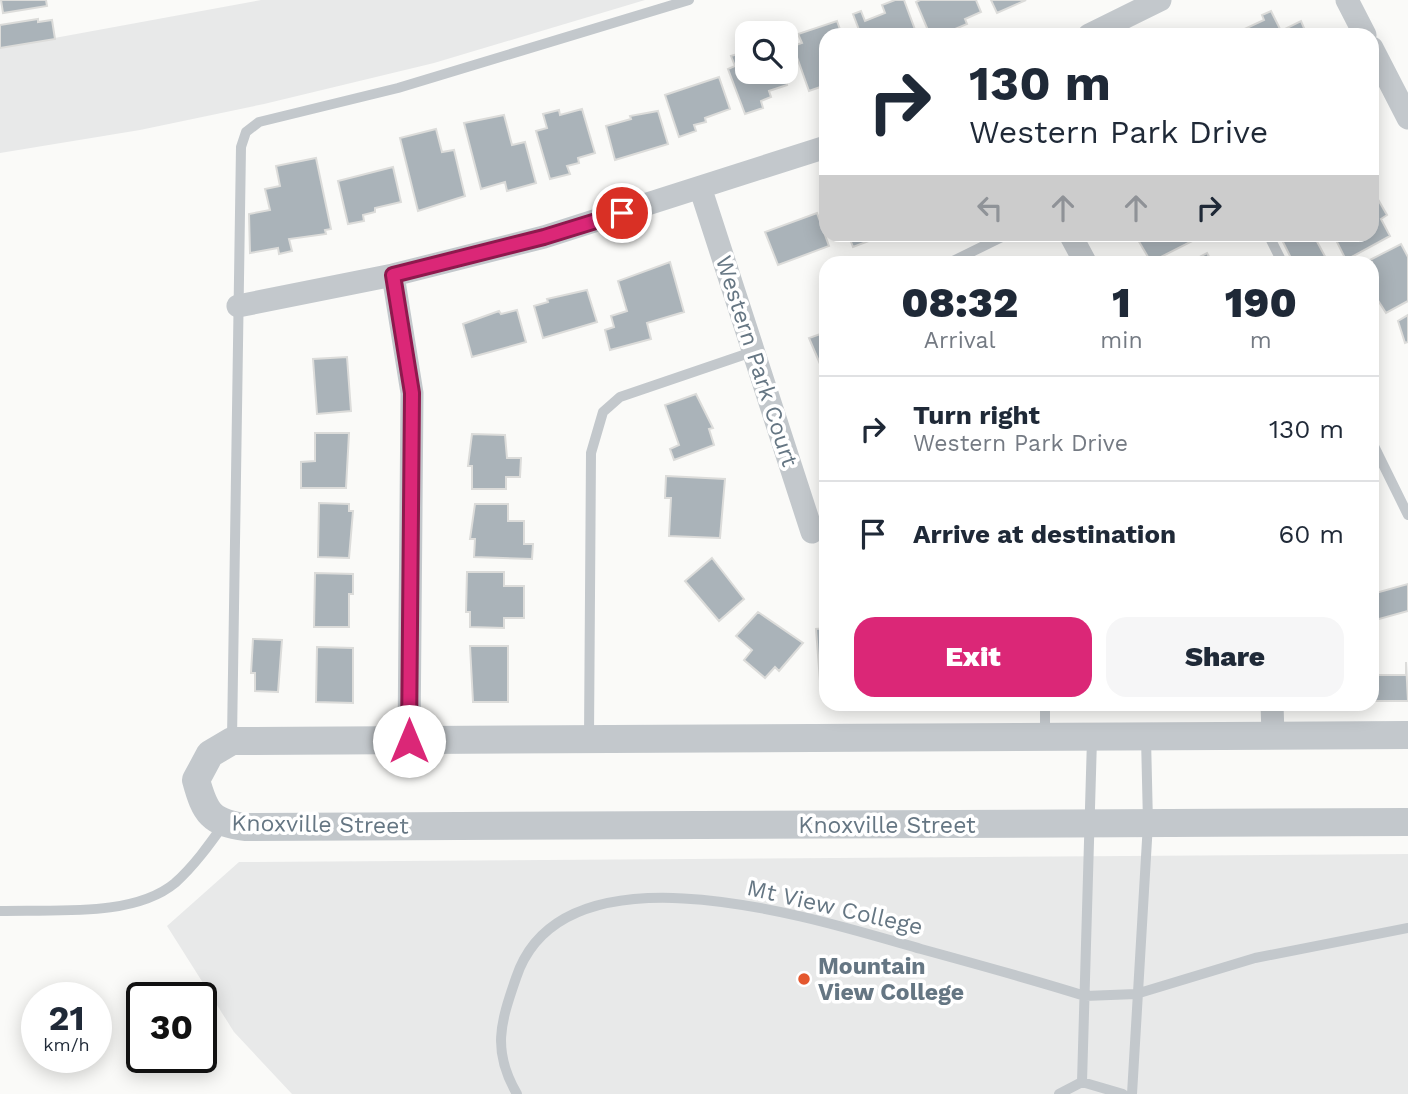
<!DOCTYPE html>
<html lang="en">
<head>
<meta charset="utf-8">
<style>
  body { margin:0; font-family:"Work Sans",sans-serif; background:#f6f6f7; color:#1f2937; height:100vh; display:flex; flex-direction:column; font-size:26px; white-space:nowrap }
  * { box-sizing:border-box; margin:0 }
  p { font-size:23px; color:#747a83 }
  .icon { flex:none; width:38px; height:38px; fill:none; stroke:currentColor; stroke-width:2; stroke-linecap:round; stroke-linejoin:round }
  .map { position:relative; flex:1; overflow:hidden }
  .side { position:absolute; left:819px; top:256px; width:560px; height:455px; display:flex; flex-direction:column; background:#fff; border-radius:21px; box-shadow:0 4px 18px #0003 }
  .side>* { flex:none }
  .banner { position:absolute; left:819px; top:28px; width:560px; height:214px; border-radius:21px; box-shadow:0 4px 18px #0003; background:#fff; color:#1f2937; overflow:hidden }
  .tools { position:absolute; left:735px; top:21px; display:grid; gap:14px }
  .tools a { display:grid; place-items:center; width:63px; height:63px; border-radius:14px; background:#fff; box-shadow:0 4px 18px #0003; font-size:35px }
  .speed { position:absolute; left:21px; top:982px; display:flex; gap:14px; font-size:35px; font-weight:700; text-align:center }
  .speed>* { display:grid; place-content:center; width:91px; height:91px; border-radius:50%; background:#fff; box-shadow:0 4px 18px #0003; line-height:1 }
  .speed small { font-size:18px; font-weight:400 }
  .speed .limit { border:4px solid #111; border-radius:10px; background:#fff; color:#111 }
  .pin { position:absolute; display:grid; place-items:center; width:60px; height:60px; color:#fff; margin:-30px; border:4px solid #fff; border-radius:50%; box-shadow:0 2px 7px #0007 }
  .me { position:absolute; width:77px; margin:-38px; rotate:0deg; stroke-linejoin:round; filter:drop-shadow(0 0 5px #0008) }
  .turn { display:flex; align-items:center; gap:24px; height:147px; padding:0 35px; font-size:32px }
  .turn .icon { width:91px; height:91px; stroke-width:2.5 }
  .turn b { display:block; font-size:49px; line-height:60px }
  .lanes { display:flex; align-items:center; height:66px; padding:0 35px; background:#0003; justify-content:center; gap:35px; direction:ltr }
  .lanes .off { opacity:.35 }
  .eta { display:flex; justify-content:space-evenly; align-items:center; height:119px; text-align:center }
  .eta b { font-size:42px; font-weight:800; line-height:49px }
  .cta { display:flex; gap:14px; margin-top:auto; padding:14px 35px }
  .cta a { flex:1; height:80px; border-radius:21px; background:#db2777; color:#fff; font-size:28px; font-weight:800; line-height:80px; text-align:center }
  .cta a+a { background:#f6f6f7; color:#1f2937 }
  ul { padding:0; list-style:none }
  li { display:flex; align-items:center; gap:21px; height:105px; padding:0 35px; border-top:2px solid #e0e1e3 }
  li div { flex:1 }
  li b { display:block; font-size:26px }
  li em { font-style:normal }
  .map>svg:first-child { display:block }
  .built { fill:#e8e9e9 }
  .building { fill:#aab3b9; stroke:#dcdcda; stroke-width:2 }
  .lines { fill:none; stroke-linecap:round; stroke-linejoin:round }
  .service { stroke:#c3c8cc; stroke-width:10 }
  .minor { stroke:#c3c8cc; stroke-width:23 }
  .tertiary { stroke:#c3c8cc; stroke-width:28 }
  .route-casing { stroke:#8e194d; stroke-width:18 }
  .route { stroke:#db2777; stroke-width:12 }
  .poi-dot { fill:#e4572e; stroke:#fff; stroke-width:2.5 }
  .labels { text-anchor:middle; stroke-width:7; stroke-linejoin:round; paint-order:stroke }
  .street-label { font-size:23px; fill:#657683; stroke:#fff }
  .poi-label { font-size:23px; font-weight:bold; fill:#657683; stroke:#fff; text-anchor:start }
</style>
</head>
<body>
<div class="map">
<svg width="1408" height="1094" viewBox="0 0 1408 1094">
  <rect width="100%" height="100%" fill="#fafaf8"/>
  <path class="built" d="M261,0H645L434,63L264,104L140,130L0,153V48Z
    M1408,854V1094H292L234,1032L167,926L239,862Z"/>
  <path class="building" d="M1,0H46L47,6L3,13Z
    M895,0H904L917,35H861L853,14L861,11L865,21L885,13L882,5Z
    M920,0H976L981,12L965,19L967,24L955,29L957,34L930,35L916,2Z
    M991,0H1026L997,13Z
    M1271,11L1281,31L1301,21L1307,35H1239L1238,32L1264,20L1262,15Z
    M38,19V22L52,20L55,39L0,48V25Z
    M837,21L842,35H826V85L809,91L793,46L802,43L798,34Z
    M747,51V72H783L787,85L769,91L771,97L761,101L763,108L745,114L728,69L735,66L731,56Z
    M719,77L730,109L705,118L706,122L694,125L696,131L679,137L665,95Z
    M582,109L595,153L578,158L579,163L567,166L570,174L550,179L536,131L547,128L543,114L559,110L560,115Z
    M658,111L668,144L615,160L606,126L631,119L630,116Z
    M504,115L512,145L525,142L536,183L507,191L505,182L481,189L464,123Z
    M436,129L442,152L454,150L465,196L418,211L400,138Z
    M316,158L331,229L325,230L326,234L289,239L292,251L279,254L278,248L250,253L249,214L270,210L265,189L280,186L276,166Z
    M393,167L401,202L375,208V212L363,215L364,221L348,224L338,181Z
    M1372,189L1387,215L1381,219L1390,236L1346,260L1333,234H1372Z
    M817,213L829,246L778,265L765,232Z
    M848,234H887L853,247Z
    M1140,234H1206L1151,262L1138,240L1142,238Z
    M1279,234H1313L1328,262H1293Z
    M1401,244L1408,257V301L1386,313L1372,291V262H1366Z
    M1207,253L1212,262H1190Z
    M670,262L684,312L647,323L651,339L610,350L605,330L614,327L611,316L627,311L618,281Z
    M587,290L597,322L543,338L534,306L548,302L547,299Z
    M517,310L526,342L472,357L463,324L499,311L501,314Z
    M1408,315V342L1405,343L1398,321Z
    M826,332V378L809,338Z
    M347,357L351,411L317,414L313,359Z
    M696,394L713,428L709,429L714,445L674,460L670,449L679,445L665,405Z
    M315,433H349L346,488H301V462L315,461Z
    M472,434L505,435L507,458H521L520,477H506V489H472V466H468Z
    M666,476L725,479L720,538L669,536L671,498H665Z
    M319,503L349,504V511H353L349,558L318,557Z
    M475,504H508V521H524V544H533L532,559L474,557L475,539H470Z
    M712,558L744,599L719,621L685,581Z
    M467,572H504V586H524V618H504V628L470,627V612H466Z
    M315,573L353,574V594H349V627H314Z
    M1408,584V611L1372,621V594Z
    M758,612L803,643L779,671L775,667L765,678L744,660L752,650L736,636Z
    M826,628V680L820,681L816,629Z
    M253,639L282,640L278,692L255,691V673H251Z
    M470,646H508V702H473Z
    M317,647L353,648V703L316,702Z
    M1406,662L1408,701H1372V675H1406Z"/>
  <g class="lines">
    <path class="service" d="M1268,234L1282,262
      M951,262L1008,234
      M1372,442L1408,515
      M1045,736V704
      M589,737L591,453L603,412L620,397L755,351
      M232,739L241,147L246,132L259,122L398,88L689,0
      M0,911C52,909 133,918 175,883C194,866 209,845 224,824
      M1082,1082L1092,739
      M517,1094C492,1051 500,1024 516,978C563,836 819,920 921,949C976,964 1031,979 1085,996L1136,994L1255,958L1408,928
      M1059,1094L1082,1082L1123,1094
      M1132,1094L1148,823L1146,738"/>
    <path class="minor" d="M1347,0L1365,35
      M1089,35L1160,0
      M1372,48L1408,118
      M701,190L812,532
      M1070,234L1085,262
      M393,275L412,393L409,741
      M238,306L393,275L544,237L826,147
      M1272,704L1273,735"/>
    <path class="tertiary" d="M1408,735L232,741L210,754L196,780C205,813 211,823 246,827L1408,822"/>
  </g>
  <g class="lines">
    <defs>
      <path id="route" d="M409,741L412,393L393,275L544,237L622,213"/>
    </defs>
    <use href="#route" class="route-casing"/>
    <use href="#route" class="route"/>
  </g>
  <circle class="poi-dot" cx="804" cy="979" r="7"/>
  <g class="labels">
    <g class="street-label">
      <text transform="translate(757 361) rotate(72)" y="8">Western Park Court</text>
      <text transform="translate(320 824) rotate(1)" y="8">Knoxville Street</text>
      <text x="887" y="833">Knoxville Street</text>
      <text transform="translate(835 907) rotate(13)" y="8">Mt View College</text>
    </g>
    <g class="poi-label">
      <text x="818" y="974">Mountain<tspan x="818" dy="26">View College</tspan></text>
    </g>
  </g>
</svg>
<div class="tools">
<a><svg class="icon" aria-label="search" viewBox="0 0 24 24"><circle cx="10" cy="10" r="6"/><path d="M15 15l6 6"/></svg></a>
</div>
<div class="speed"><div>21<small>km/h</small></div><div class="limit">30</div></div>
<div class="pin" style="left:622px;top:213px;background:#d93025"><svg class="icon" aria-label="arrive" viewBox="0 0 24 24"><path d="M6 21V4h12l-3 4 3 4H6"/></svg></div>
<svg class="me" style="left:409px;top:741px" viewBox="-20 -20 40 40"><circle r="19" fill="#fff"/><path d="M0-13L10 11 0 6-10 11z" fill="#db2777"/></svg>
<div class="banner">
<div class="turn"><svg class="icon" aria-label="right" viewBox="0 0 24 24"><path d="M7 20v-9h11M14 6l5 5-5 5"/></svg><div><b>130 m</b>Western Park Drive</div></div>
<div class="lanes"><svg class="icon off" aria-label="left" viewBox="0 0 24 24"><path d="M17 20v-9H6M10 6l-5 5 5 5"/></svg><svg class="icon off" aria-label="ahead" viewBox="0 0 24 24"><path d="M12 20V5M6 11l6-6 6 6"/></svg><svg class="icon off" aria-label="ahead" viewBox="0 0 24 24"><path d="M12 20V5M6 11l6-6 6 6"/></svg><svg class="icon" aria-label="right" viewBox="0 0 24 24"><path d="M7 20v-9h11M14 6l5 5-5 5"/></svg></div>
</div>
<section class="side">
<div class="eta">
<div><b>08:32</b><p>Arrival</p></div>
<div><b>1</b><p>min</p></div>
<div><b>190</b><p>m</p></div>
</div>
<ul>
<li><svg class="icon" aria-label="right" viewBox="0 0 24 24"><path d="M7 20v-9h11M14 6l5 5-5 5"/></svg><div><b>Turn right</b><p>Western Park Drive</p></div><em>130 m</em></li>
<li><svg class="icon" aria-label="arrive" viewBox="0 0 24 24"><path d="M6 21V4h12l-3 4 3 4H6"/></svg><div><b>Arrive at destination</b></div><em>60 m</em></li>
</ul>
<div class="cta"><a>Exit</a><a>Share</a></div>
</section>
</div>
</body>
</html>
